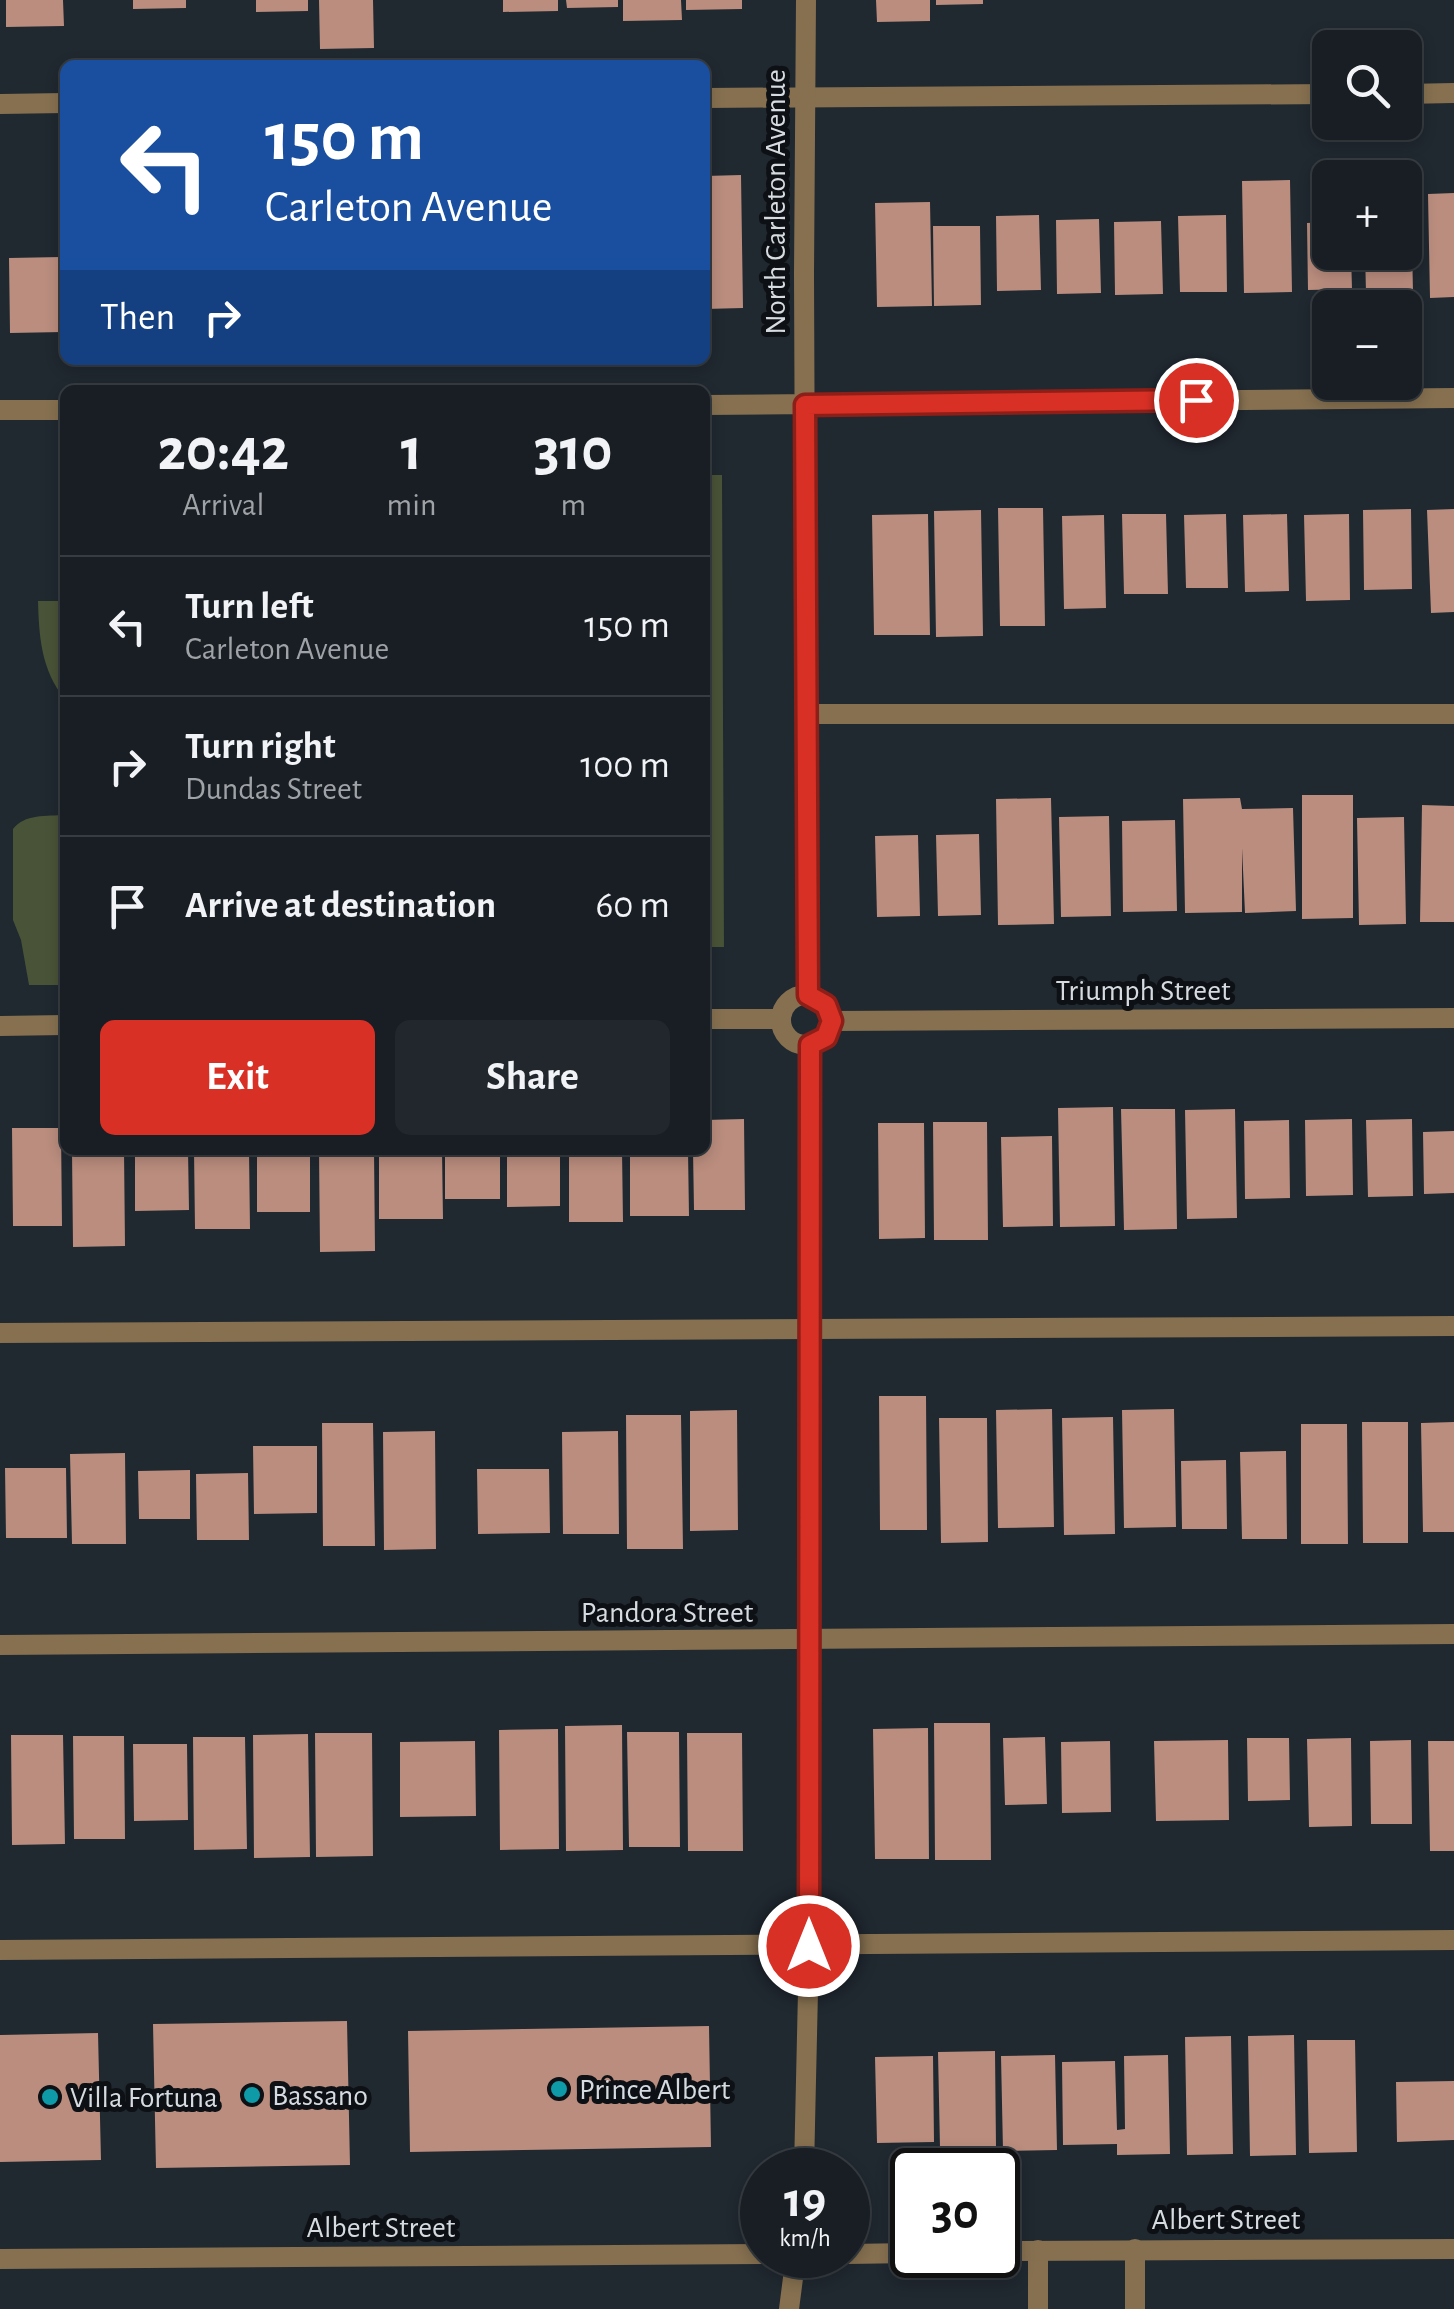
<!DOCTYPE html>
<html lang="en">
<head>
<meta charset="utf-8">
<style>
  body { margin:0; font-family:"Alegreya Sans",sans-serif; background:#21272c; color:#f1f3f6; height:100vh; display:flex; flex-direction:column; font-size:38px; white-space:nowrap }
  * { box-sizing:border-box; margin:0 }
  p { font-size:32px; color:#9fa2a6 }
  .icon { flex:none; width:55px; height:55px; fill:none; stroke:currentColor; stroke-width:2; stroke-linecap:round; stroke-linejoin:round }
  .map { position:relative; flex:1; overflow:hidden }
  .sheet { position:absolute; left:60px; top:385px; width:650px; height:770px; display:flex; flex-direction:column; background:#181e24; border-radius:15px; box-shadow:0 5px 15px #0003,0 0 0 2px #363c41 }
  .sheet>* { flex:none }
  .guide { position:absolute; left:60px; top:60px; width:650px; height:305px; border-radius:15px; box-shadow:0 5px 15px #0003,0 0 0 2px #363c41; background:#1a4fa0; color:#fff; overflow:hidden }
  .buttons { position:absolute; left:1312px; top:30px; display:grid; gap:20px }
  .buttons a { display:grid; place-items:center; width:110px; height:110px; border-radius:15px; background:#181e24; box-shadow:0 5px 15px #0003,0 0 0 2px #363c41; font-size:50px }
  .speed { position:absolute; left:740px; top:2148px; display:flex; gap:20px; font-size:50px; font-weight:700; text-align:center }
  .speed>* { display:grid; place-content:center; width:130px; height:130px; border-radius:50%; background:#181e24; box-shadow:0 5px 15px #0003,0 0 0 2px #363c41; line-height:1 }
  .speed small { font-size:25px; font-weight:400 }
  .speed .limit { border:5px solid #111; border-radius:15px; background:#fff; color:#111 }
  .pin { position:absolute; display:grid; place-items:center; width:85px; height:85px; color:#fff; margin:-42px; border:5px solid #fff; border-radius:50%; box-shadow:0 2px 10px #0007 }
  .me { position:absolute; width:110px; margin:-55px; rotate:0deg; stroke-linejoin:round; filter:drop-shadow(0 0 8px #0008) }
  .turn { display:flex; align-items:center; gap:35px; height:210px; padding:0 40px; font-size:45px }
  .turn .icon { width:130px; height:130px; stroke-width:2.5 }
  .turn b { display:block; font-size:70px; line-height:85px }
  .then { display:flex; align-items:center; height:95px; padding:0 40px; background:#0003; gap:20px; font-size:38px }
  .eta { display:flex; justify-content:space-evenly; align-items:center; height:170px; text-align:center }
  .eta b { font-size:60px; font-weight:700; line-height:70px }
  .button { display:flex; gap:20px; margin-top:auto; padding:20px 40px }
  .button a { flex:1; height:115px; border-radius:15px; background:#d93025; color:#fff; font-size:40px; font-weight:700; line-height:115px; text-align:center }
  .button a+a { background:#21272c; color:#f1f3f6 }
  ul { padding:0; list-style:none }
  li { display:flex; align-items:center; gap:30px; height:140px; padding:0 40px; border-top:2px solid #363c41 }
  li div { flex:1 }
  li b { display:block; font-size:38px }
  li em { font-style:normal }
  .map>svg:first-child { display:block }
  .green { fill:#495337 }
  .building { fill:#ba8d7e }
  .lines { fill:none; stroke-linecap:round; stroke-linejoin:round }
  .service { stroke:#867050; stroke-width:20 }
  .minor { stroke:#867050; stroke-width:20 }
  .tertiary { stroke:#867050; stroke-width:20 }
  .route-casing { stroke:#8d1f18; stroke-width:25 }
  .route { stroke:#d93025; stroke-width:18 }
  .culture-dot { fill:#0f9aa8; stroke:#0d1014; stroke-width:4 }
  .labels { text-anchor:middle; stroke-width:10; stroke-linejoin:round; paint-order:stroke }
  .street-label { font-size:30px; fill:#d5dbe0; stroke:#0d1014 }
  .poi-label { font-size:30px; fill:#d5dbe0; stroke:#0d1014; text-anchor:start }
</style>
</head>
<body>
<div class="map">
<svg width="1454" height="2309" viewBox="0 0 1454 2309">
  <rect width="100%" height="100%" fill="#202830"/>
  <path class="green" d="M705,475H722L724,947H705Z
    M38,601H65V699C41,670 39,636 38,601Z
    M65,815V985H29L21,940L13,920V829C24,814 47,816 65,815Z"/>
  <path class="building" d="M6,0H63L64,26L6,27Z
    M133,0H186V8L133,9Z
    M256,0H308V11L256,12Z
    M319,0H373L374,48L320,49Z
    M503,0H558V11L503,12Z
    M566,0H618V7L567,8Z
    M623,0H681L682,20L623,21Z
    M686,0H742V9L686,10Z
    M876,0H930V21L877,22Z
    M936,0H983V4L936,5Z
    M741,175L743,308L705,309V176Z
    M1290,180L1292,292L1244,293L1242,181Z
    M1454,193V297L1430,298L1428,194Z
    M1405,198H1411L1413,292L1366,293L1365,252H1405Z
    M930,202L932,306L877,307L875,203Z
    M1039,215L1041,290L997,291L996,216Z
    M1226,215L1227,292H1180L1178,216Z
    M1099,219L1101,293L1057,294L1056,220Z
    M1161,221L1163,294L1115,295L1114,222Z
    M1330,222V252H1351L1352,289L1308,290L1307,223Z
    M933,226H980L981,305L934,306Z
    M61,257L63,332L10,333L9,258Z
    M998,508H1043L1045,626H1000Z
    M1411,509L1412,589L1364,590L1363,510Z
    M1454,509V612L1431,613L1427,510Z
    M981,510L983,636L936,637L934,511Z
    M928,514L930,635H874L872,515Z
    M1122,514H1166L1168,594H1124Z
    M1226,514L1228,588H1186L1184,515Z
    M1287,514L1289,591L1245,592L1243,515Z
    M1349,514L1350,600L1306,601L1304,515Z
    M1104,515L1106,608L1064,609L1062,516Z
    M1302,795H1353V918L1302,919Z
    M1051,798L1054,924L998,925L996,799Z
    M1240,798L1242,809L1293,808L1296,911L1245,913L1242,848V912L1185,913L1183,799Z
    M1422,805L1454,806V922H1420Z
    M1109,816L1111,916L1061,917L1059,817Z
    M1404,817L1406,924L1359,925L1357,818Z
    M1175,820L1177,911L1123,912L1122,821Z
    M979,834L981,915L938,916L936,835Z
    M918,835L920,916L877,917L875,836Z
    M1113,1107L1115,1226L1060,1227L1058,1108Z
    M1121,1109H1175L1177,1229L1124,1230Z
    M1235,1109L1237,1218L1187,1219L1185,1110Z
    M744,1119L745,1210H694L693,1150H705V1120Z
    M1352,1119L1353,1195L1306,1196L1305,1120Z
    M1412,1119L1413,1196L1368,1197L1366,1120Z
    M1289,1120L1290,1198L1245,1199L1244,1121Z
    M933,1122H987L988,1240H934Z
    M878,1123H924L925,1238L879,1239Z
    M12,1128H61L62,1226H13Z
    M1454,1131V1193L1424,1194L1423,1132Z
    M1052,1136L1053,1226L1003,1227L1001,1137Z
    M72,1150H124L125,1246L73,1247Z
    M135,1150H188L189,1210L135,1211Z
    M194,1150H249L250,1229H195Z
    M257,1150H310V1212H257Z
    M319,1150H374L375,1251L320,1252Z
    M379,1150H442L443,1219H379Z
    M445,1150H500V1199H445Z
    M507,1150H560V1206L507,1207Z
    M569,1150H622L623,1222H569Z
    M630,1150H688L689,1216H630Z
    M879,1396H926L927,1530H880Z
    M1052,1409L1054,1527L998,1528L996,1410Z
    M1174,1409L1176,1527L1124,1528L1122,1410Z
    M737,1410L738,1530L690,1531V1411Z
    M626,1415H681L683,1549H627Z
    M1113,1417L1115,1534L1064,1535L1062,1418Z
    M939,1418H987L988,1542L941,1543Z
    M1362,1422H1408V1543H1363Z
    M1454,1422V1532H1423L1421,1423Z
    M322,1423H373L375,1546H323Z
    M1301,1424H1347L1348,1544H1301Z
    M435,1431L436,1549L384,1550L383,1432Z
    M618,1431L619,1534H563L562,1432Z
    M253,1446H317V1513L254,1514Z
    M1286,1451L1287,1539H1242L1240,1452Z
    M125,1453L126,1544H72L70,1454Z
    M1226,1460L1227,1529H1182L1181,1461Z
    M5,1468H66L67,1538H6Z
    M477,1469H549L550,1533L478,1534Z
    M190,1470V1519H139L138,1471Z
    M248,1473L249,1540H197L196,1474Z
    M934,1723H990L991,1860H935Z
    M622,1725L623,1850L566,1851L565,1726Z
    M928,1728L929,1859H875L873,1729Z
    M558,1729L559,1849L500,1850L499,1730Z
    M627,1732H679L680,1847H629Z
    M315,1733H372L373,1856L316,1857Z
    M687,1733H742L743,1851H688Z
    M308,1734L310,1857L254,1858L253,1735Z
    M11,1735H63L65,1844L12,1845Z
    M73,1736H124L125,1839H74Z
    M193,1737H245L247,1849L194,1850Z
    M1045,1737L1047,1804L1005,1805L1003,1738Z
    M1247,1738H1289L1290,1800L1248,1801Z
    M1351,1738L1352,1826L1309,1827L1307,1739Z
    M1228,1740L1229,1820L1156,1821L1154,1741Z
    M1411,1740L1412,1824H1371L1370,1741Z
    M475,1741L476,1816L400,1817V1742Z
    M1110,1741L1111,1812L1062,1813L1061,1742Z
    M1428,1741H1454V1851H1430Z
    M133,1744H187L188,1820L134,1821Z
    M347,2021L350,2165L156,2168L153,2024Z
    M709,2026L711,2147L410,2152L408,2031Z
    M98,2033L101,2160L0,2162V2035Z
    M1294,2035L1296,2155L1250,2156L1248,2036Z
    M1231,2036L1233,2154L1187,2155L1185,2037Z
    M1307,2040H1355L1357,2152L1309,2153Z
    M995,2051L996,2147L940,2148L938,2052Z
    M1055,2055L1057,2150L1003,2151L1001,2056Z
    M1168,2055L1170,2154L1117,2155V2144L1063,2145L1062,2062L1115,2061L1117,2130L1125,2129L1124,2056Z
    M933,2056L934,2142L877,2143L875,2057Z
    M1454,2081V2140L1397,2142L1396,2082Z"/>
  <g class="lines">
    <path class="service" d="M1405,94L1454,93
      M705,98L1330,94
      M0,104L65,103
      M805,714H1454
      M0,1333L1454,1326
      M0,1950L1454,1940
      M1038,2250V2309
      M1135,2309V2249"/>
    <path class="minor" d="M806,0L804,274L807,995
      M705,405L1454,398
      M0,410H65
      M781 1020a25 25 0 1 1 50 0a25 25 0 1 1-50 0Z
      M705,1019H781
      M832,1021L1454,1018
      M0,1026L65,1025
      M0,1645L1454,1634
      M804,2170L809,1946L810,1045
      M789,2309L796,2255"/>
    <path class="tertiary" d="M998,2251L1454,2249
      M848,2254L912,2253
      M0,2259L762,2254"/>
  </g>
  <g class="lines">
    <defs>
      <path id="route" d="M809,1946L810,1045L826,1037L832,1021L826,1005L808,995L805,405L1196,400"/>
    </defs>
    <use href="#route" class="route-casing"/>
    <use href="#route" class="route"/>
  </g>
  <g class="culture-dot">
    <circle cx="559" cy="2089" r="10"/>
    <circle cx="252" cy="2095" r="10"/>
    <circle cx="50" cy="2097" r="10"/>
  </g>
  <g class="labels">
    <g class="street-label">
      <text transform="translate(775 202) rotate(-90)" y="10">North Carleton Avenue</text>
      <text x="1143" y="1000">Triumph Street</text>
      <text x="667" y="1622">Pandora Street</text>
      <text x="1226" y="2229">Albert Street</text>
      <text x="381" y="2237">Albert Street</text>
    </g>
    <g class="poi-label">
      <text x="579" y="2099">Prince Albert</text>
      <text x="272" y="2105">Bassano</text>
      <text x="70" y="2107">Villa Fortuna</text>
    </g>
  </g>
</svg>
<div class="buttons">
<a><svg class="icon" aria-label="search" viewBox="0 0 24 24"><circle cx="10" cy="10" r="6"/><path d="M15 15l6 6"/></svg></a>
<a>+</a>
<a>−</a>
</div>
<div class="speed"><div>19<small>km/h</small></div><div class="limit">30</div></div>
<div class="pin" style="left:1196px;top:400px;background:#d93025"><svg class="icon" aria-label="arrive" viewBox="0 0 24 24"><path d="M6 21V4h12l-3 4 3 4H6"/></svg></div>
<svg class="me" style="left:809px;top:1946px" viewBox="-20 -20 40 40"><circle r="17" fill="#d93025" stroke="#fff" stroke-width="3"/><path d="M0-11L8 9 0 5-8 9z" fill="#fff"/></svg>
<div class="guide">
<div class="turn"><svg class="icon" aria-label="left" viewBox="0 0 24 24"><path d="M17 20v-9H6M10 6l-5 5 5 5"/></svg><div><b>150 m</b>Carleton Avenue</div></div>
<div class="then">Then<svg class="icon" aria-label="right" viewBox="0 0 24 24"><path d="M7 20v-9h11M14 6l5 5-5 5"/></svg></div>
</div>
<section class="sheet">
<div class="eta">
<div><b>20:42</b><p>Arrival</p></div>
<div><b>1</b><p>min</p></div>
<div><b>310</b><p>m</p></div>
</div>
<ul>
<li><svg class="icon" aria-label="left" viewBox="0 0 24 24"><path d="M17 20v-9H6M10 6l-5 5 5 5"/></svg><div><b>Turn left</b><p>Carleton Avenue</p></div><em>150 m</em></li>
<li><svg class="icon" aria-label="right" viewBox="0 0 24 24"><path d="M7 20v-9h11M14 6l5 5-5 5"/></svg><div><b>Turn right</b><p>Dundas Street</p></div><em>100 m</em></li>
<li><svg class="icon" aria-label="arrive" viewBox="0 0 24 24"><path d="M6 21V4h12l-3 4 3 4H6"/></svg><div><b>Arrive at destination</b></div><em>60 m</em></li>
</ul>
<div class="button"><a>Exit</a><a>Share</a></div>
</section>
</div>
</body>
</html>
